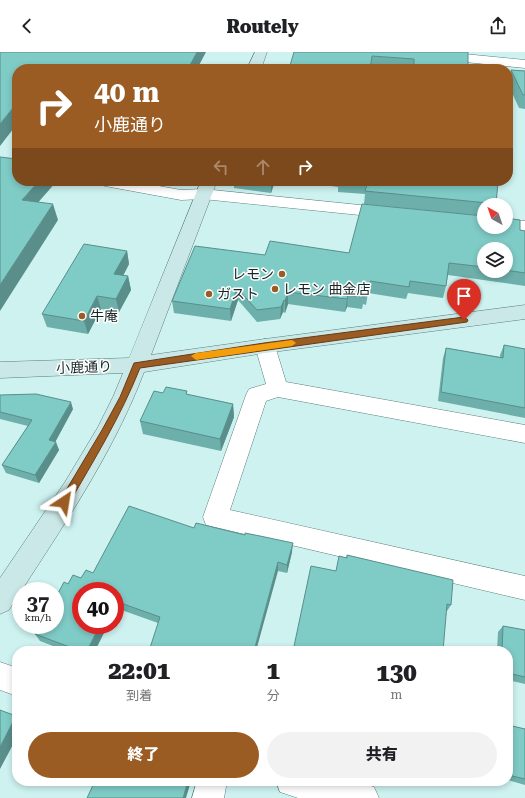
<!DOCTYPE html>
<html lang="ja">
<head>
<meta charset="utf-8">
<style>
  body { margin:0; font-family:"Roboto Serif","Noto Sans JP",serif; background:#f2f2f2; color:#202124; height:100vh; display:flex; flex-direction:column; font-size:15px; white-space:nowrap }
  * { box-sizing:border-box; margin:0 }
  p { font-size:13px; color:#757577 }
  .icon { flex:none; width:22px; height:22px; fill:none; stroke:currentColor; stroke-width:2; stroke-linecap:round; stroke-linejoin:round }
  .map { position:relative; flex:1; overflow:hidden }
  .sheet { position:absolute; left:12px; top:594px; width:501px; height:140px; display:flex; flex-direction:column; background:#fff; border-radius:16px; box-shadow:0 2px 6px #0003 }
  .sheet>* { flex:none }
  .hud { position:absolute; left:12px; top:12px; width:501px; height:122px; border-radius:16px; box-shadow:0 2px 6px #0003; background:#9b5c23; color:#fff; overflow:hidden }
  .needle { width:26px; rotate:320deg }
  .tools { position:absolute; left:477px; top:146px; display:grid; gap:8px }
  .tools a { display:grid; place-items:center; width:36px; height:36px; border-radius:50%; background:#fff; box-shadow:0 2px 6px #0003; font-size:20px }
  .speed { position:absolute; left:12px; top:530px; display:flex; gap:8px; font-size:20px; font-weight:700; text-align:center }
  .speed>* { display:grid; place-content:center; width:52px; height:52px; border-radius:50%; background:#fff; box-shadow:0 2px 6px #0003; line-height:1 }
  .speed small { font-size:10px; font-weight:400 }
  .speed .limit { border:6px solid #d22; background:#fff; color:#111 }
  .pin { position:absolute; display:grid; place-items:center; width:34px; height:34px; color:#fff; margin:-41px -17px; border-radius:50% 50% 50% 0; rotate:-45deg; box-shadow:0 0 4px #0007 }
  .pin .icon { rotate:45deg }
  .me { position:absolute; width:44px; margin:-22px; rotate:33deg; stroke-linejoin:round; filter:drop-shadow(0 0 3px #0008) }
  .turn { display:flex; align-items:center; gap:14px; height:84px; padding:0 16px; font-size:18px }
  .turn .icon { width:52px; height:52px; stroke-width:2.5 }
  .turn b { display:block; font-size:28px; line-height:34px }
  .lanes { display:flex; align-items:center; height:38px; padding:0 16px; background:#0003; justify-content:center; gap:20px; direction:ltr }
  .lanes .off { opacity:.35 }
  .eta { display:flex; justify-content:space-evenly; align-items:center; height:68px; text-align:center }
  .eta b { font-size:24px; font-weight:800; line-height:28px }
  .cta { display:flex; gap:8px; margin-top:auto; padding:8px 16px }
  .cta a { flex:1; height:46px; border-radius:24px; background:#9b5c23; color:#fff; font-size:16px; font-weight:800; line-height:46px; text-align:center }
  .cta a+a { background:#f2f2f2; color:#202124 }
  header { display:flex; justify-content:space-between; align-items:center; height:52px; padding:0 16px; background:#fff; font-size:18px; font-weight:800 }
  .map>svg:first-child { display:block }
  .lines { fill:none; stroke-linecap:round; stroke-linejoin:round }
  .street-casing { stroke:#5b7e7c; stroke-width:1 }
  .secondary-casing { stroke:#5b7e7c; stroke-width:1 }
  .street { fill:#fff; fill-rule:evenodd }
  .secondary { fill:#cae8e7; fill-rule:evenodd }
  .wall { fill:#6dafaa; fill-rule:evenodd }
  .shaded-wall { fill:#598e8b }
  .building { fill:#7fcbc6; stroke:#598e8b }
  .route { fill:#9b5c23; stroke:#653c17 }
  .slow { fill:#f59e0b }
  .poi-dot { fill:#9b5c23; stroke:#fff; stroke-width:1.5 }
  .labels { text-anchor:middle; stroke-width:3; stroke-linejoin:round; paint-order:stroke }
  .poi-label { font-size:14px; fill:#182626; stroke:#fff; text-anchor:start }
  .street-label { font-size:14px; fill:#182626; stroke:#fff }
</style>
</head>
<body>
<header><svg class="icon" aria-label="back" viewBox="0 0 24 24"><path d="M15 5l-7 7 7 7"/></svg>Routely<svg class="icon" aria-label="share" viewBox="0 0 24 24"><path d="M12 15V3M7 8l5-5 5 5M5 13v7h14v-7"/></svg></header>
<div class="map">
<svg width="525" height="746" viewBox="0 0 525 746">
  <rect width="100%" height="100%" fill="#cdf2f0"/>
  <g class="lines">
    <defs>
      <path id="street" d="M398,0H444L525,8V16L404,4L399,3Z
        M97,129H131L181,138L203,137L389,156L395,157L397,161L395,165L389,166L203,147L181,148L105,134L99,132Z
        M506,167L525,169V179L500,176L506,175Z
        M265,287L272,289L275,294L286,330L525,373V391L278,345L266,349L230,458L525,524V548L206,473L203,465L246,343L249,337L266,332L255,294L258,289Z
        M0,610L17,616V644L0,638Z
        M197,729H227L224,746H192Z
        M276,729H357L374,735L379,746H298L280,740Z"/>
      <path id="secondary" d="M255,0H267L261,17H247Z
        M201,129H217L151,303L265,287L525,253V267L265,301L144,320C112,405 58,481 9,558L0,562V526L65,430L98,375L113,345L123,321L0,326V310L129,306Z"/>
    </defs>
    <use href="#street" class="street-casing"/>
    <use href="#secondary" class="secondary-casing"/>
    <use href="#street" class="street"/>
    <use href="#secondary" class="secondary"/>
  </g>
  <path class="wall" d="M294,0H467L468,15L490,17H393L370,15Z
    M511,18L525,19V57L519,56L508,32V29Z
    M234,129H275L271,141L234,136Z
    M331,129H498L496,153H484V164L364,152L365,142L338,140V135L331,134Z
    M520,178L525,179V234L448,223L446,234L443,246L408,241L406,247L368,241L366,253L363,252L362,257L347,255L345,260L288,252L285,261L283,260L280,267L257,270L238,248L231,269L174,261L172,249L265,203L349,201ZM484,197H506V219H484Z
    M127,199L129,212L123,224H128L131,238L119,260L101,257L88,282L47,275L42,262Z
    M504,293L525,297V366L438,349L443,306L446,296L500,305V303Z
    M163,341L188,343L233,352L234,365L221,399L143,382L140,369Z
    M0,343L73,357L55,390L59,398L39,431L6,421L2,413L28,374L0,367Z
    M194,476L292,500L287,521L278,519L158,571L116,556L115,559V539L95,599H66L40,589L35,582L68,532Z
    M347,503L451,553L447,559H446L336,519L346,506Z
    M503,574L525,578V632L508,628V599H497L498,580Z
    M508,673L525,677V733L508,728Z
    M390,729H415V731L411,734Z"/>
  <path class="shaded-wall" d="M197,0H206L197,17H188Z
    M17,51V72L0,94V72Z
    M39,129H57L27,163L22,148Z
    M271,129H275L271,141Z
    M53,152L58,168L0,259V233Z
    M127,199L129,212L117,235L114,222Z
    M128,224L131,238L119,260L116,247Z
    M237,236L238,248L231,269L230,257Z
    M288,240V252L285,261V249Z
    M348,243L347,255L345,260L347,247Z
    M97,244L101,257L88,282L84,269Z
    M284,248L283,260L280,267L281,255Z
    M71,350L73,357L52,396L49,388Z
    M233,352L234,365L221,399L220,387Z
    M56,390L59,398L39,431L35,423Z
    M293,491L292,500L287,521V513Z
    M278,510V519L256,599H254Z
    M100,573H108L95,599H87Z
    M16,664L17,665V685L0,717V695Z
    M188,729H191L186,746H183Z"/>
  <path class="building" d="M0,0H197L188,17H17V51L0,72Z
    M294,0H468V15L490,17H414V7L372,4L370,17H289Z
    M511,18L525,19V43H523Z
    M0,105L17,107V129H39L22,148L53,152L0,233Z
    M356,129H498L496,153H488V151L365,139L368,130Z
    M362,152L484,164V175H506V166L520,168V178L525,179V221L506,218V197H484V215L449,211L446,234L410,229L409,235L370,229L368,241L365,240L364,245L348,243L347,247L288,240L285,249L284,248L281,255L257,258L237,236L230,257L172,249L195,194L265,203L270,189L349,201Z
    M84,192L127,199L114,222L128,224L116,247L97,244L84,269L42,262Z
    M504,293L525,297V356L441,340L446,296L503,306Z
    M166,335L187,339L186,342L233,352L220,387L140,369L154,339L163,341Z
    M36,342L71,350L49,388L56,390L35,423L2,413L32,368L0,360V343Z
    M129,454L194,476L196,471L245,483V481L260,484L293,491L287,513L278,510L254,599H149L160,565L115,549V539H81V573H100L87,599H80L35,582L40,573H55V547L64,530L68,532L73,523L81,526L86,518L93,521Z
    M347,503L453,528L451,553L447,552L443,599H293L311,514L336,519L339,504L347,506Z
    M503,574L525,578V625L508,621V599H502Z
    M0,658L16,664L0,695Z
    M508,673L525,677V727L508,723Z
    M95,729H188L183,746H87Z"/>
  <path class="route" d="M464,265L468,268L467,270L140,316C121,364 94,408 68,453L64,454L61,453L59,450L102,378L120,345L134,311L264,291Z"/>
  <path class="slow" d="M292,288L296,291L292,294L196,308L191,304L196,301Z"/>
  <g class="poi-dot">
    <circle cx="282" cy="222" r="4"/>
    <circle cx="275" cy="237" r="4"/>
    <circle cx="209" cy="242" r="4"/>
    <circle cx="82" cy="264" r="4"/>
  </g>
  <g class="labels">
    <g class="poi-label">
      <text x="274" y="227" text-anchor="end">レモン</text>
      <text x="283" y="242">レモン 曲金店</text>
      <text x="217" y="247">ガスト</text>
      <text x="90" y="269">牛庵</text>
    </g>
    <g class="street-label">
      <text transform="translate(84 315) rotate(-2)" y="5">小鹿通り</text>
    </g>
  </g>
</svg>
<div class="tools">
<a><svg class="needle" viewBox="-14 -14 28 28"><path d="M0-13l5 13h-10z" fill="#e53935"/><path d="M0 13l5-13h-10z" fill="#757577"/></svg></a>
<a><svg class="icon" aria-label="layers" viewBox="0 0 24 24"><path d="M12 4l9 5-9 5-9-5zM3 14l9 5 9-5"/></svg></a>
</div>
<div class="speed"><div>37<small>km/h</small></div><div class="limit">40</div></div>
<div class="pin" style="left:464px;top:268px;background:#d93025"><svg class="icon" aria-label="arrive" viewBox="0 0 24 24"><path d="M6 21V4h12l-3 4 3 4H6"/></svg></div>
<svg class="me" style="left:64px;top:450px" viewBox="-20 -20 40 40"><path d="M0-17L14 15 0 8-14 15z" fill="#9b5c23" stroke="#fff" stroke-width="4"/></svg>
<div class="hud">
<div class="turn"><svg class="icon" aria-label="right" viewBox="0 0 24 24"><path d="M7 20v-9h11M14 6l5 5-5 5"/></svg><div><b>40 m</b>小鹿通り</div></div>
<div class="lanes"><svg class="icon off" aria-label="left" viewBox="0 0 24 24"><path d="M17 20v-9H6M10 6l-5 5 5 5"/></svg><svg class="icon off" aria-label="ahead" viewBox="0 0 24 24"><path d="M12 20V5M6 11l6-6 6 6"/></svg><svg class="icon" aria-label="right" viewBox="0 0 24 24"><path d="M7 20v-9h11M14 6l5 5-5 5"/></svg></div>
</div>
<section class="sheet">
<div class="eta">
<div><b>22:01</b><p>到着</p></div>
<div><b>1</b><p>分</p></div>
<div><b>130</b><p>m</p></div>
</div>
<div class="cta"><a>終了</a><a>共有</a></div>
</section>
</div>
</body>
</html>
